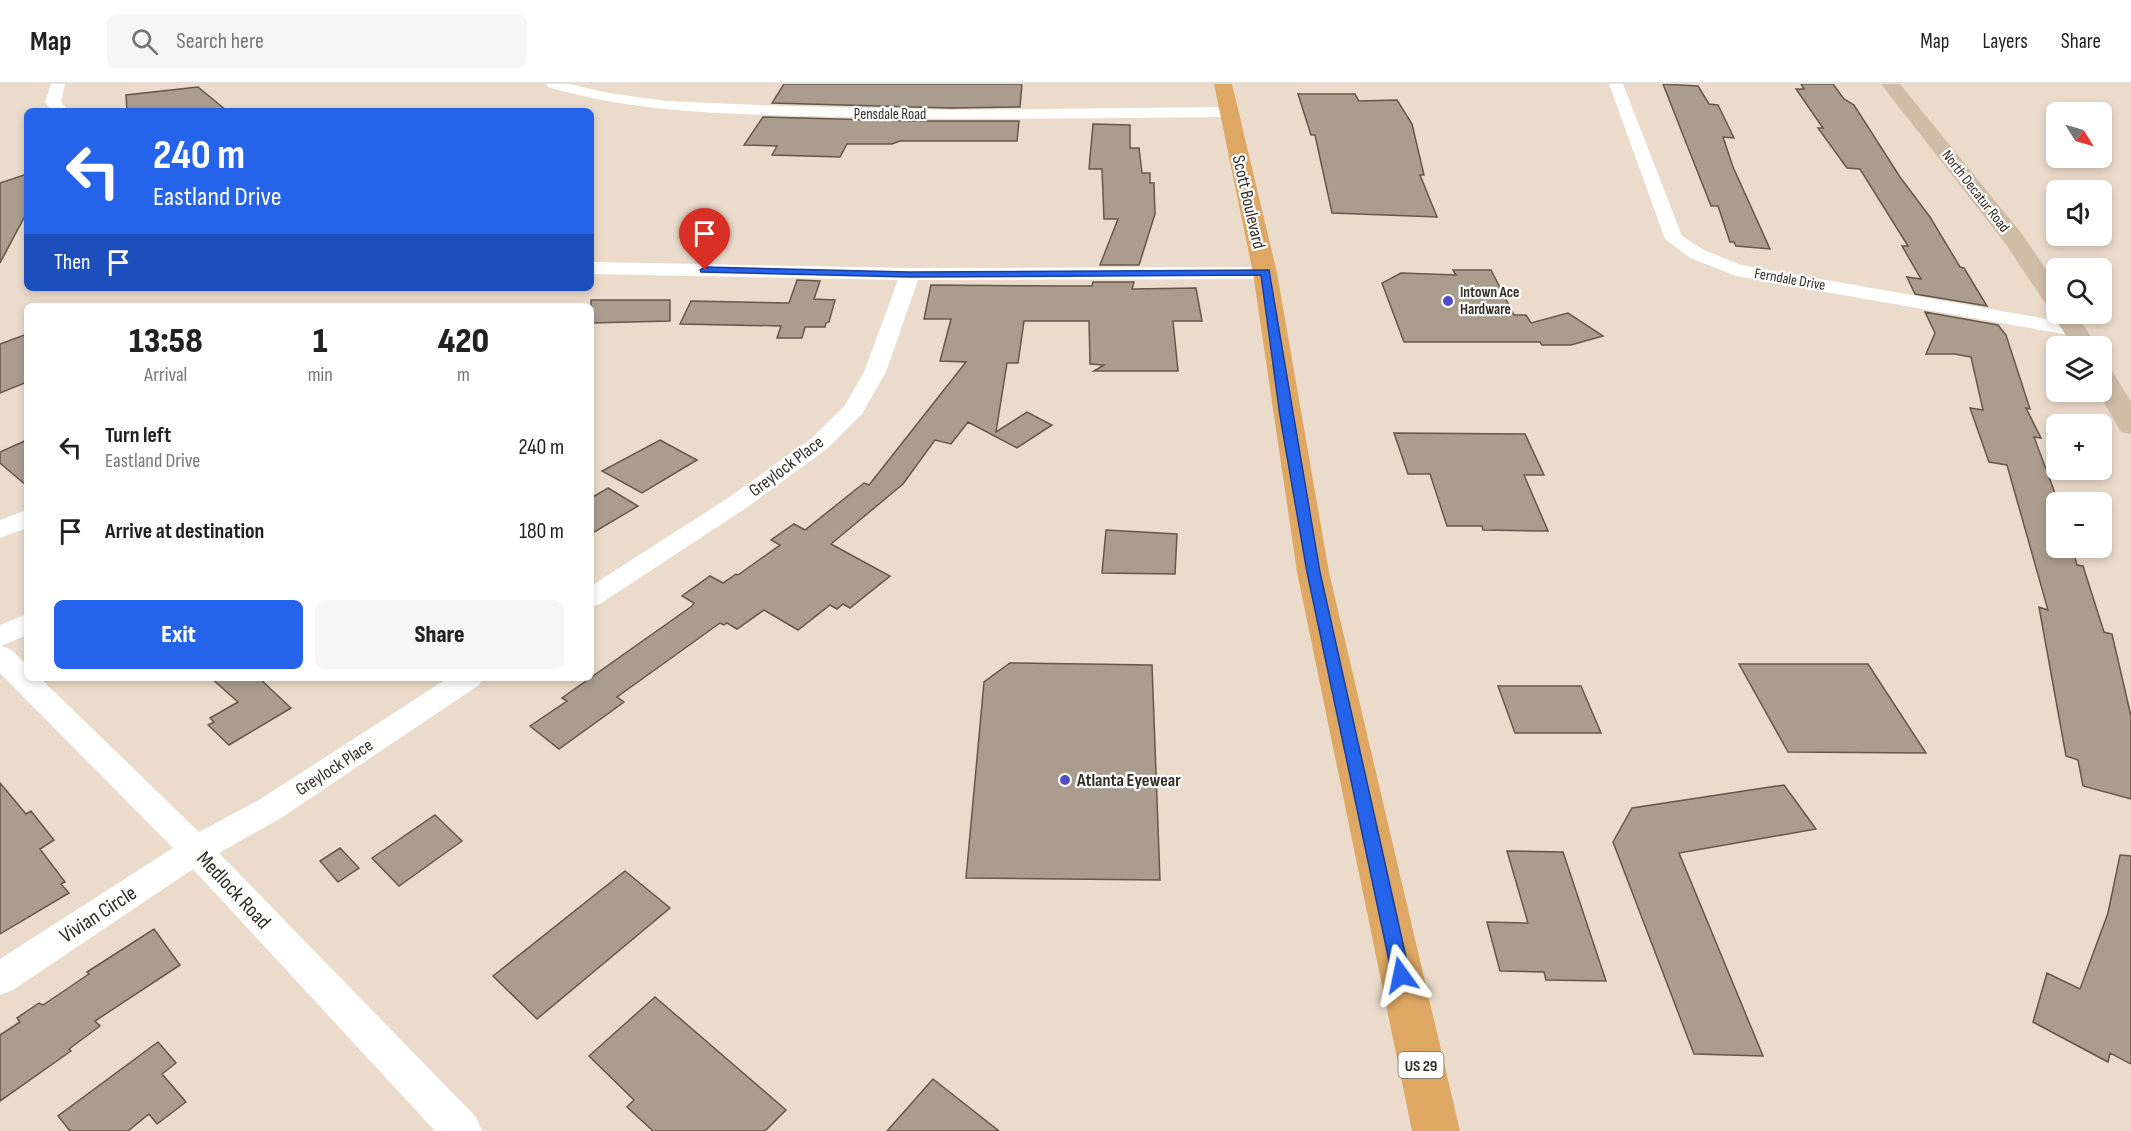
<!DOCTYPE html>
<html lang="en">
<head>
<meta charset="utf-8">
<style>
  body { margin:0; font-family:"Sofia Sans Condensed",sans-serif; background:#f6f6f6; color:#222; height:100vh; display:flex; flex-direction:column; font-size:22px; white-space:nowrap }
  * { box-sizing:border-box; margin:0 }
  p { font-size:20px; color:#767676 }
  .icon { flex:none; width:33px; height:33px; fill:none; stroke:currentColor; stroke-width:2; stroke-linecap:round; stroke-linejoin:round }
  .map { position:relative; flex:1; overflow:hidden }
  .side { position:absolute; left:24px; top:219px; width:570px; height:378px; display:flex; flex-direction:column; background:#fff; border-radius:9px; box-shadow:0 3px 9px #0003 }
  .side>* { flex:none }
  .guide { position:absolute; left:24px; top:24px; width:570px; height:183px; border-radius:9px; box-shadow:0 3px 9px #0003; background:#2563eb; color:#fff; overflow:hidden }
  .needle { width:39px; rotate:127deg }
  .tools { position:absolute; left:2046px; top:18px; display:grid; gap:12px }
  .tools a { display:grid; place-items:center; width:66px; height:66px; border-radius:9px; background:#fff; box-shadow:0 3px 9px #0003; font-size:30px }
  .pin { position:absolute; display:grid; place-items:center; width:51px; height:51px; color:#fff; margin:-62px -26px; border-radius:50% 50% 50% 0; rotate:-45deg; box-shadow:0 0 6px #0007 }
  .pin .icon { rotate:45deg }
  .me { position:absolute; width:66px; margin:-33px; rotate:348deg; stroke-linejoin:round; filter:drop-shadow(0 0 4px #0008) }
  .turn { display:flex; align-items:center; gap:21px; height:126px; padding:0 30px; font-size:27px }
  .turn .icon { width:78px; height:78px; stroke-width:2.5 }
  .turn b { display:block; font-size:42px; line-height:51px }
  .then { display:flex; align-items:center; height:57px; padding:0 30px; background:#0003; gap:12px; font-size:22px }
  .eta { display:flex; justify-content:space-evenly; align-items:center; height:102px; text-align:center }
  .eta b { font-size:36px; font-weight:800; line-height:42px }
  .button { display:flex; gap:12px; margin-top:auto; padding:12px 30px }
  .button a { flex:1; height:69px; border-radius:9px; background:#2563eb; color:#fff; font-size:24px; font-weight:800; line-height:69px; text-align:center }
  .button a+a { background:#f6f6f6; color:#222 }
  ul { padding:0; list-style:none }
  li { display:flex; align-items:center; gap:18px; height:84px; padding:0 30px }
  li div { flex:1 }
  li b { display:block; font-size:22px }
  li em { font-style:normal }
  header { display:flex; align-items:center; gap:36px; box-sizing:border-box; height:84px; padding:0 30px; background:#fff; border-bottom:2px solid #e0e0e0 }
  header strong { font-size:28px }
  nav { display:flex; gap:33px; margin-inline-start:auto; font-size:21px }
  .search { width:420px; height:54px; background:#f6f6f6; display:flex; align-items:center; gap:15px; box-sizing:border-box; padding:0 21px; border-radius:9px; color:#767676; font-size:22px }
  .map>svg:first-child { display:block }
  .building { fill:#ab9d8e; stroke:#65584b; stroke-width:1.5 }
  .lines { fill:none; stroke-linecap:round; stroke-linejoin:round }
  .minor { fill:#fff; fill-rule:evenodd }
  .secondary { fill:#cebda7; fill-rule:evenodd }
  .trunk { fill:#dea864; fill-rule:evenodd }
  .route { fill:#2563eb; stroke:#184099; stroke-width:1.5 }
  .poi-dot { fill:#504ec5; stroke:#fff; stroke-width:2 }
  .labels { text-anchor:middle; stroke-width:4.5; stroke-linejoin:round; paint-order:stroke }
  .far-street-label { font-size:15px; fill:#332d27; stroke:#fff }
  .far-poi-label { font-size:15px; font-weight:bold; fill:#332d27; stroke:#fff; text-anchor:start }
  .shield { fill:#fff; stroke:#706c68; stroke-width:1.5 }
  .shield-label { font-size:16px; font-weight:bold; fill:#332d27 }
  .street-label { font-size:18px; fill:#332d27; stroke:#fff }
  .poi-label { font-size:18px; font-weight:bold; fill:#332d27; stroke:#fff; text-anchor:start }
  .near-street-label { font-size:21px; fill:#332d27; stroke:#fff }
</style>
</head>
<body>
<header>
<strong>Map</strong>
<div class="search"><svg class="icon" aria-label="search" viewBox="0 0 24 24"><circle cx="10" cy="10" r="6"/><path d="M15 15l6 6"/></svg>Search here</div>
<nav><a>Map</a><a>Layers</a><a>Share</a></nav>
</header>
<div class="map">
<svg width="2131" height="1047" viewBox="0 0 2131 1047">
  <rect width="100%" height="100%" fill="#ebdbcb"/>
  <path class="building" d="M784,0H1022L1020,23L950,24L772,19Z
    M1663,0L1698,2L1709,20L1718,21L1734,54L1723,53L1733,83L1770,165L1736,162L1734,158H1730L1718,122H1711Z
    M1801,0H1833L1844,15L1854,21L1900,93L1930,133L1960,183L1964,184L1987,222L1915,210L1907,193L1921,195L1902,162H1908L1860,85L1847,84L1818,44H1823L1796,5H1804Z
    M198,3L227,27H127L126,11Z
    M1298,10H1355L1359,17L1397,16L1412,40L1424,91H1420L1437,133L1332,129L1315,51H1311Z
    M763,33L914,37H1019L1017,57H900L892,60H847L840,73L772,71L777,62L744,61Z
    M1093,40L1130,41V64H1139L1142,89H1150V99H1154L1155,130L1139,181H1100L1118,135H1104L1102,85H1089Z
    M27,90V128L0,179V99Z
    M1453,186H1491L1514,231H1526L1531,239L1568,229L1603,252L1571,261H1542L1540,258H1404L1382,199L1401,189L1456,191Z
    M797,196L820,197L814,215L835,216L829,238L826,239L825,243H805L802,254H777L781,242L680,240L691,217L789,219Z
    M1093,198H1134L1132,205L1196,204L1202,237H1173L1178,287H1094L1104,281L1090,280L1089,237H1024L1018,279H1007L996,348L1027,328L1052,341L1017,364L968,338L951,360L935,356L903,400L831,460L890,492L850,524L843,520L837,525L830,521L798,546L764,526L737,545L727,539L724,541L720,539L617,613L624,618L559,665L530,642L567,617L562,614L692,522L694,519L682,512L710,492L723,499L736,490L738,491L780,461L771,456L794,440L805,446L864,399L869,401L966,278L940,277L951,235H924L931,201L1063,202H1092Z
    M591,216H670V237L591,239Z
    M1925,228L1998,241L2006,251L2030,325L2026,324L2041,354L2034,353L2056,412V467L2074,471L2077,481L2083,482L2104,548L2112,550L2131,632V715L2083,702L2078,676L2066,672L2039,523L2048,526L2007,381L1989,378L1970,324L1983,326L1971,273L1954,270H1926L1935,249Z
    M27,250V298L0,309V260Z
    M1394,349L1525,350L1544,391H1524L1548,447L1483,446L1482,442H1447L1430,390H1408Z
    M27,356V402L0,379V368Z
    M660,356L697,376L642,409L602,387Z
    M608,404L638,422L591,450V414Z
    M1106,446L1177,450L1175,490L1102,489Z
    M1010,579L1152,581L1160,796L966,794L984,598Z
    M1739,580H1868L1926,669L1788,668Z
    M211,594H259L291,624L229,661L208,641L214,638L210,634L238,618Z
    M1498,602H1581L1601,649H1515Z
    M0,699L26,730L31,727L54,756L40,765L65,798L61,800L69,809L0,850Z
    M1784,701L1816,745L1679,769L1763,972L1694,970L1613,758L1632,724Z
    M435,731L462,757L399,802L372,774Z
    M340,764L359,784L338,798L320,777Z
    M1507,767L1563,768L1606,897L1546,896L1544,888L1500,887L1487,838L1528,839Z
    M2120,771L2131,772V980L2110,969L2108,978L2033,938L2047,889L2080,905L2108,829Z
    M625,787L670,824L537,935L493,892Z
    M154,845L180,881L95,937L100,942L69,965L71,967L0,1017V951L20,938L17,934L39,919L43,921L89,890L87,888Z
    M655,913L786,1026L765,1047H653L627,1023L634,1016L589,972Z
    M158,958L176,979L162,990L186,1018L157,1040L149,1030L128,1047H70L58,1032Z
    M933,995L999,1047H887Z"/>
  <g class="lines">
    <path class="minor" d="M51,0H65L61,18L68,27H52L45,18Z
      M546,0H569L609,9L667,17L783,22L950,26L1229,23L1237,28L1229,33C1089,34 949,37 810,32C721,30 633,28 548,3Z
      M1609,0H1623L1682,152L1704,166L1741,181L2075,240L2082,242L2085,246L2082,250L2075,252L1736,192L1690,174L1665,155Z
      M591,178L910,184L1265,183L1275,189L1265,195L918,196L886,288L862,330L828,364L746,424L600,520L591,523V502L728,414L812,354L845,321L864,288L898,196L591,190Z
      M27,426V444L0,454V436Z
      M27,530V551L1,562L10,565L27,581V594H40L199,748L259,716L448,594H483L479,601L281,734L219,769L476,1033L482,1047H435L193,785L13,906L0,911V875L173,764L0,589V541Z"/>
    <path class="secondary" d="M1881,0H1900L2022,150L2056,200V224L2047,222L2005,159Z
      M2056,224V230H2076L2097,262H2073L2052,230Z
      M2102,283L2111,285L2131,318V350L2121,348L2098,308H2102Z"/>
    <path class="trunk" d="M1214,0H1232L1277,189L1329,488L1460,1047H1412L1297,488L1253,189Z"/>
  </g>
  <path class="route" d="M705,183L910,188L1269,186L1320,488L1410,891L1408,897L1401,899L1395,897L1392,891L1307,488L1280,332L1261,191L910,193L701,188L700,186Z"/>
  <g class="poi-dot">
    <circle cx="1448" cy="217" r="6"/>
    <circle cx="1065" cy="696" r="6"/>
  </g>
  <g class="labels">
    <g class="far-street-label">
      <text x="890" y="35">Pensdale Road</text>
      <text transform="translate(1976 107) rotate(52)" y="5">North Decatur Road</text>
      <text transform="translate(1790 195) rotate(10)" y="5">Ferndale Drive</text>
    </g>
    <g class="far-poi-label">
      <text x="1460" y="213">Intown Ace<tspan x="1460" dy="17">Hardware</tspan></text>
    </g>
    <rect class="shield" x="1398.5" y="968" width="45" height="26" rx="4.5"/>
    <g class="shield-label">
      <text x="1421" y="987">US 29</text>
    </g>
    <g class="street-label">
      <text transform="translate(1249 118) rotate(77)" y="6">Scott Boulevard</text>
      <text transform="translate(786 382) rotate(-37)" y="6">Greylock Place</text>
      <text transform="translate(334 683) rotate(-33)" y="6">Greylock Place</text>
    </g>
    <g class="poi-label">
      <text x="1077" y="702">Atlanta Eyewear</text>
    </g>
    <g class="near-street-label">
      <text transform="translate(234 806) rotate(47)" y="7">Medlock Road</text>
      <text transform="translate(98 830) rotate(-33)" y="7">Vivian Circle</text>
    </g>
  </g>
</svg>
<div class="tools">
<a><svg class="needle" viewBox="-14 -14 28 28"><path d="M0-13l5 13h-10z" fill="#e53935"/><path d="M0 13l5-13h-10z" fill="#767676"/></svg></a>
<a><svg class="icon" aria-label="sound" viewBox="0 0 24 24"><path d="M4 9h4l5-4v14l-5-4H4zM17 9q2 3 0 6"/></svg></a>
<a><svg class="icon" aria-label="search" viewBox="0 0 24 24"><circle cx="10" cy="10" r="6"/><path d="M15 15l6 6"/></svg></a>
<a><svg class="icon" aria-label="layers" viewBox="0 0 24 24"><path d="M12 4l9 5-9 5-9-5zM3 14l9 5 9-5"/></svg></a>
<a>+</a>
<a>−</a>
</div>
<div class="pin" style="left:705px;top:186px;background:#d93025"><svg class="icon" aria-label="arrive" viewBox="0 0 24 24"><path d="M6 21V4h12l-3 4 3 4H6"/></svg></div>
<svg class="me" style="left:1401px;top:891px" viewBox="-20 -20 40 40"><path d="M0-17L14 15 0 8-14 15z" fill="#2563eb" stroke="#fff" stroke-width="4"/></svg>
<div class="guide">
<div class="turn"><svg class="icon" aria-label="left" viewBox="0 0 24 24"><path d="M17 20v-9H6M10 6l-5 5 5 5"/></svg><div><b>240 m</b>Eastland Drive</div></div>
<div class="then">Then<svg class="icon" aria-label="arrive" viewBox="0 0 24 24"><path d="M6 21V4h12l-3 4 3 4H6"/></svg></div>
</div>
<section class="side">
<div class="eta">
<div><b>13:58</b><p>Arrival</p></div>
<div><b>1</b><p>min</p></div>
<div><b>420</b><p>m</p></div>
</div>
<ul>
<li><svg class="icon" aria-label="left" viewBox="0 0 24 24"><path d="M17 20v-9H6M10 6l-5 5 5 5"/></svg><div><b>Turn left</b><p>Eastland Drive</p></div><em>240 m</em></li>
<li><svg class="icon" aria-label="arrive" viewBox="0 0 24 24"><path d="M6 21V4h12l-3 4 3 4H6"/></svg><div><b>Arrive at destination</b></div><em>180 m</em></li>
</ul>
<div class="button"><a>Exit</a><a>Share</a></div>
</section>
</div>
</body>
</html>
